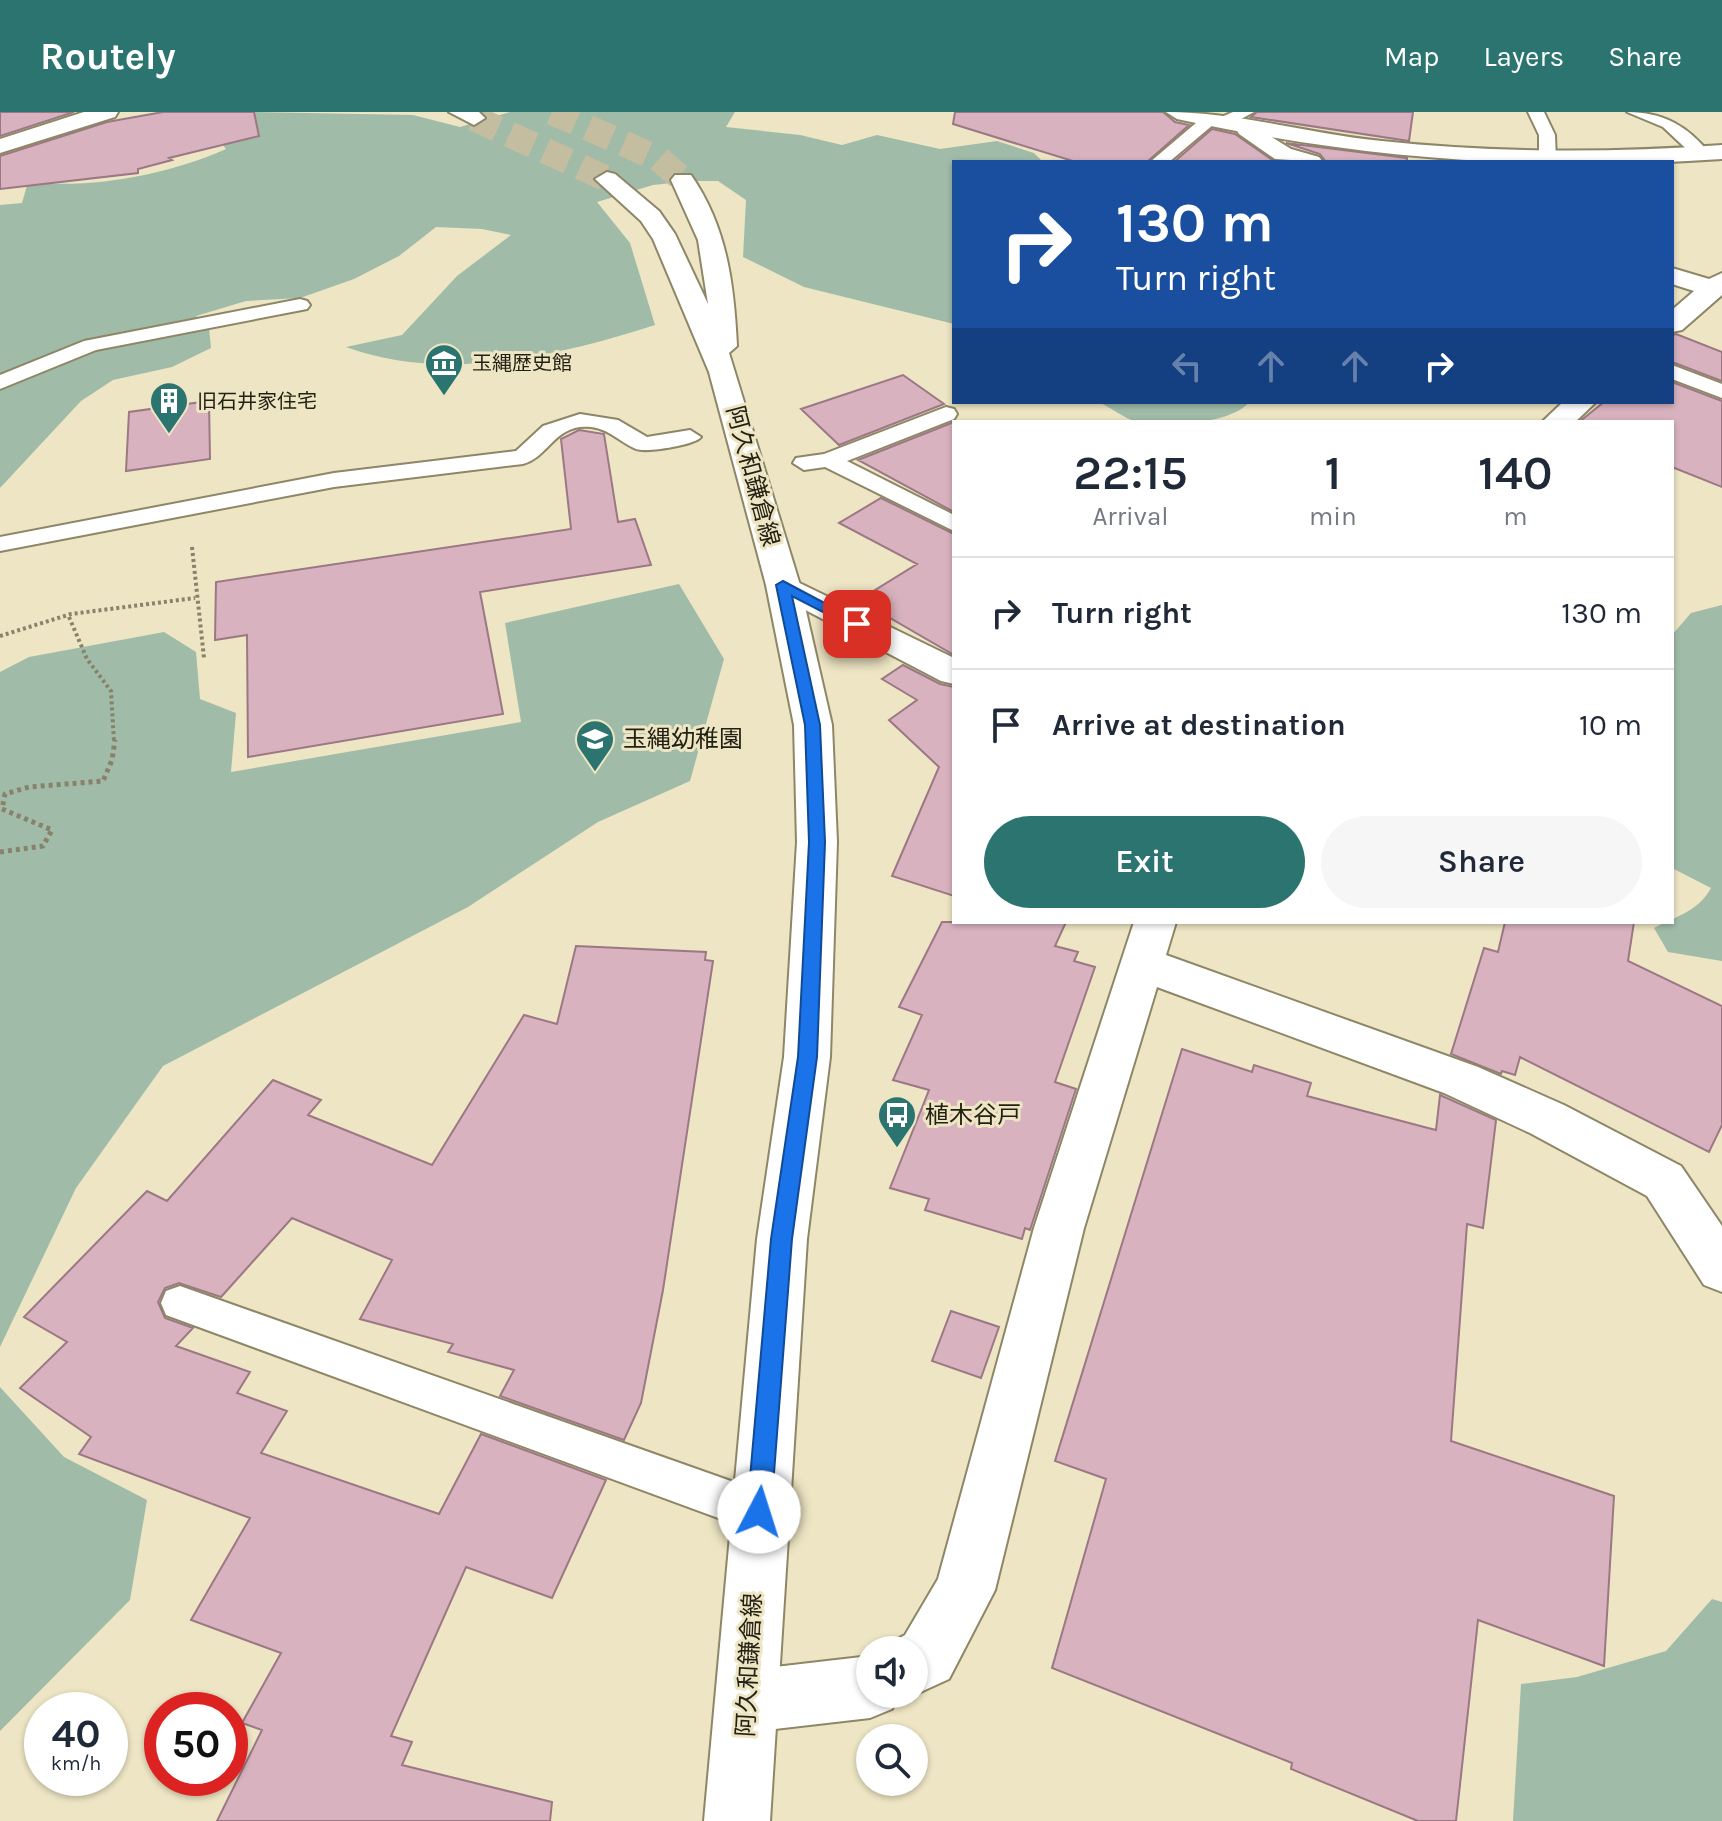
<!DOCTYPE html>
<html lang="en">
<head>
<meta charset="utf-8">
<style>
  body { margin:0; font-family:Karla,"Noto Sans JP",sans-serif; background:#f6f6f7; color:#1f2937; height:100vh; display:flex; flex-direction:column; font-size:30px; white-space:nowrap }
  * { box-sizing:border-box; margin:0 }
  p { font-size:26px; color:#747a83 }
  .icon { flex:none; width:44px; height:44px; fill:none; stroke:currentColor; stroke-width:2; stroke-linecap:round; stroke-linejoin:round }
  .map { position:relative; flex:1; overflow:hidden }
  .drawer { position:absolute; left:952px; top:308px; width:722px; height:504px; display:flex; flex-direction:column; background:#fff; border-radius:0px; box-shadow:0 2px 6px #0004 }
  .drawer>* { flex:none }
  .banner { position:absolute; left:952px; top:48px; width:722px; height:244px; border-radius:0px; box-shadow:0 2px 6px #0004; background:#1a4fa0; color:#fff; overflow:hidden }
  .controls { position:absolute; left:856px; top:1524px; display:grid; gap:16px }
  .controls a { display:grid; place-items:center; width:72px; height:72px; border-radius:50%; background:#fff; box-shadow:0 2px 6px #0004; font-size:40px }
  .speed { position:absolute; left:24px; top:1580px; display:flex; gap:16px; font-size:40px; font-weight:700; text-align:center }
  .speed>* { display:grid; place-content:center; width:104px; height:104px; border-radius:50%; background:#fff; box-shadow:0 2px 6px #0004; line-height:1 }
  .speed small { font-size:20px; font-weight:400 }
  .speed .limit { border:12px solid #d22; background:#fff; color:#111 }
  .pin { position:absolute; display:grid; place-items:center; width:68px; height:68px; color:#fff; margin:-34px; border-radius:16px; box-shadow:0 4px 12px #0006 }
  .me { position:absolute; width:88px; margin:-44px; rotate:5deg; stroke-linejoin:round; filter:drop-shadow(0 0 6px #0008) }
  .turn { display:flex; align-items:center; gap:28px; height:168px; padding:0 32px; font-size:36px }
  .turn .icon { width:104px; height:104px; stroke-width:2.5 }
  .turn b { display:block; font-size:56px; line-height:68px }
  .lanes { display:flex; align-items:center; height:76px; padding:0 32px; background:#0003; justify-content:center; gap:40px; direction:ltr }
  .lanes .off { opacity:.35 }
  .eta { display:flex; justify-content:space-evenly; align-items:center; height:136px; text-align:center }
  .eta b { font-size:48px; font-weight:600; line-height:56px }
  .cta { display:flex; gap:16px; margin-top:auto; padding:16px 32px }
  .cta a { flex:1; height:92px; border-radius:48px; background:#2b746f; color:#fff; font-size:32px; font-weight:600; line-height:92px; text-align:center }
  .cta a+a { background:#f6f6f7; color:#1f2937 }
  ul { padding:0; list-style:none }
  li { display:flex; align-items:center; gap:24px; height:112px; padding:0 32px; border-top:2px solid #e0e1e3 }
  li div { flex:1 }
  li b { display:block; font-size:30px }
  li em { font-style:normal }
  header { display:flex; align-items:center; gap:48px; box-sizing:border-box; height:112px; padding:0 40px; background:#2b746f; color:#fff }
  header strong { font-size:38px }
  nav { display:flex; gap:44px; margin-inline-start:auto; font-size:28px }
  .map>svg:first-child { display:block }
  .forest { fill:#a0bca9 }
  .building { fill:#d8b3bf; stroke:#9b7884; stroke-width:2 }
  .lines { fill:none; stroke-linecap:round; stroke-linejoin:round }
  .secondary-tunnel { stroke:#c4bda0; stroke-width:26; stroke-dasharray:26 13; stroke-linecap:butt }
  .service-casing { stroke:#8d8667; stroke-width:4 }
  .minor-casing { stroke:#8d8667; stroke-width:4 }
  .secondary-casing { stroke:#8d8667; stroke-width:4 }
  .path-far1 { stroke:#88826b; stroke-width:4; stroke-dasharray:3 3; stroke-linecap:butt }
  .path { stroke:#88826b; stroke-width:5; stroke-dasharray:4 4; stroke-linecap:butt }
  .service { fill:#fff; fill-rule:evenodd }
  .minor { fill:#fff; fill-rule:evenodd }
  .secondary { fill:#fff; fill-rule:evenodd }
  .route { fill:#1a73e8; stroke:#114b97; stroke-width:2 }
  .labels { text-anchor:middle; stroke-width:6; stroke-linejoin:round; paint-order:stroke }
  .far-poi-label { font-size:20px; fill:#221f13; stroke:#ede5c3; text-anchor:start }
  .street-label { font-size:24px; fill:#221f13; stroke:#ede5c3 }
  .poi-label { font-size:24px; fill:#221f13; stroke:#ede5c3; text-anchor:start }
</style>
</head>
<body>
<header>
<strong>Routely</strong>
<nav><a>Map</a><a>Layers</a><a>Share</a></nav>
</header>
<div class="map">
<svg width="1722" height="1709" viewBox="0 0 1722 1709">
  <rect width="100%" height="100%" fill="#ede5c3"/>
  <path class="forest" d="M249,0L413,3L460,15L510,0H735L726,15L800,23L842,33L877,23L940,37L997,29L1034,41L1043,50H954V212L804,175L743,145L746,88L718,69H689L653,73L597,90L630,131L655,213C559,244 443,271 346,235L402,223L457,164L511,123L482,117L436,115L399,144L354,167L300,186L246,189L196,204L209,216L211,236L172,255L113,268L81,289L0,376V93L22,91L28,70C93,77 167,63 226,37L219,28Z
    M1098,290H1249C1233,312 1162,316 1137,310C1123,306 1111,295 1098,290Z
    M679,472L724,547L690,669L598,710L468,795L163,954L76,1076L0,1235V560L29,545L164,520L196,540L200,587L236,601L231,660L521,610L505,511Z
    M1722,493V849L1668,840L1654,816C1675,805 1699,799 1711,776L1672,756V523L1691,501Z
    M0,1275L64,1345L147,1388L130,1488L0,1619Z
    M1712,1487L1722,1490V1709H1513L1521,1572L1577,1565L1666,1539Z"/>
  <path class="building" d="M0,0H74L0,24Z
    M163,0H254L259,24L169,46L172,48L138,57V61L0,77V44L107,10Z
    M955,0H1163L1175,10L1189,13L1147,50H1076L953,12Z
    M1257,0H1413L1409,29L1251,5Z
    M1212,17L1235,22L1275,50H1174Z
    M1286,31L1407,46V50H1326L1320,42Z
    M1676,222L1722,240V269L1672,250V223Z
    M903,263L944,292L839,333L801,297Z
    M1672,270L1722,289V375L1672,355V310H1579L1604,290H1672Z
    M209,289L210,347L126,359L129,300Z
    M954,310V400L858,348Z
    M579,318L604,322L618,410L635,407L651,453L480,480L503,602L248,645L247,523L215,528L216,470L571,417L561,327Z
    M881,386L954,422V543L859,488L917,452L839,411Z
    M903,553L940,572L954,575V784L892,764L939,655L889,608L917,588L882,567Z
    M942,810H1066L1055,834L1078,840L1074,849L1095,855L1055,970L1076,977L1030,1118L1025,1116L1022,1127L925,1098L929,1087L890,1076L929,978L893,968L922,903L899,895Z
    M1505,810H1634L1628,849L1722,894V1013L1709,1040L1520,945L1515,963L1502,959L1501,962L1451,942L1484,836L1498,840Z
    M576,834L706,840L705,848L713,849L663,1178L641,1291L624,1328L500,1284L514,1258L448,1240L453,1232L360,1207L392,1148L292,1106L221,1185L179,1171L165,1176L158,1190L165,1206L193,1216L176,1234L250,1260L237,1281L287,1299L261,1341L439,1402L481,1322L606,1368L552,1486L466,1455L391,1624L412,1630L402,1653L552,1690L550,1709H217L262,1618L242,1611L281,1541L191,1508L250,1406L79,1342L91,1325L20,1276L67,1230L24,1205L147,1079L167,1089L273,968L321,988L308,1003L432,1053L524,903L557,912Z
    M1182,937L1252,960L1254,953L1311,971L1307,984L1428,1016L1436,1018L1440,983L1496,1008L1483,1116L1467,1112L1451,1329L1614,1384L1604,1554L1478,1508L1456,1709H1418L1291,1657L1292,1651L1052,1556L1106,1367L1055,1349Z
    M951,1199L999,1215L981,1266L932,1249Z"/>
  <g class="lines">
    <path class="secondary-tunnel" d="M552,0L659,47L683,68
      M474,6L607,67"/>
    <defs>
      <path id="service" d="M1233,0H1254L1228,14L1214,12L1169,50H1150L1203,5L1217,7Z
        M1528,0H1544L1555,23L1556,50L1539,49V23Z
        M1627,0C1663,0 1688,14 1710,42L1702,47L1696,46L1663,15Z
        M300,187L307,189L310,193L307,197L96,238L0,277V263L84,229Z
        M1672,253L1722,272V286L1672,267Z
        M946,295L954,297L957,302L954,307L847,349L954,403V419L825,355L804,358L793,351L796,346L824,342Z
        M580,302L618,308L647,325L690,318L701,325C695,333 646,341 636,337C620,330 609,317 591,315C555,311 549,345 523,352L334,375L0,439V425L334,361L516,339L543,314Z
        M180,1174L759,1379L774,1385L780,1400L774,1415L759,1421L166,1203L161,1191L166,1179Z"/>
      <path id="minor" d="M84,0H118L115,5L0,41V27Z
        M1247,10L1291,37L1319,45L1323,50L1275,47L1239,22L1236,17Z
        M1672,156L1709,167L1722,161V183L1682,218L1672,220V198L1694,179L1672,172Z
        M1563,290H1596L1575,310H1542Z
        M783,463L954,546V572L941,569L771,480L766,473L771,466Z
        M1134,810H1176L1166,843L1478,955L1564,993L1681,1054L1722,1114V1180L1704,1173L1647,1084L1530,1021L1444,981L1157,875L1084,1116L995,1478L949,1567L914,1583V1538H889L892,1530L905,1523L938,1467L1034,1116Z
        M870,1544V1582H898L892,1597L870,1606L749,1620L727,1611L718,1589L727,1567L749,1558Z"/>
      <path id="secondary" d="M449,0H479L485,6L474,13Z
        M1166,0C1238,0 1310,22 1382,29C1496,41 1608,41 1722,33V47C1536,60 1360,47 1177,7Z
        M607,60L615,62L659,99L675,122L708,192L698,128L671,68L675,63H691C727,115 734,172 737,234L729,241L800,473L832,613L837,730L830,945L807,1127L770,1709H704L757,1127L784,945L797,730L794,613L766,473L709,260L653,127L641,109L595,67Z"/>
    </defs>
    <use href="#service" class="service-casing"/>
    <use href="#minor" class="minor-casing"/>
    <use href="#secondary" class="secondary-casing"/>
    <path class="path-far1" d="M192,435L204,546
      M69,505L87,547L111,579L114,630
      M0,524L71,502L195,486"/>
    <path class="path" d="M0,740L43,734L52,718L2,697L5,682L29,675L103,669L112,648L115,628"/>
    <use href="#service" class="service"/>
    <use href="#minor" class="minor"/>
    <use href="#secondary" class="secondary"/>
  </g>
  <path class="route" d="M783,469L864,512L852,515L792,484L820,613L825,730L817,945L792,1127L771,1400L768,1408L759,1411L751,1408L747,1400L771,1127L798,945L809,730L805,613L776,473Z"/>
  <defs>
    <symbol id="museum-pin" viewBox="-11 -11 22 30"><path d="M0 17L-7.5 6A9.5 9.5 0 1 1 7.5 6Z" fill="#2b746f" stroke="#ede5c3"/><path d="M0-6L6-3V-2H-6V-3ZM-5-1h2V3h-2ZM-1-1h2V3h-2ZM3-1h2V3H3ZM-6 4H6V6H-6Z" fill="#fff"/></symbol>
    <symbol id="building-pin" viewBox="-11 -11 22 30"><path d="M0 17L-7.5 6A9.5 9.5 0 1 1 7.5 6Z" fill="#2b746f" stroke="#ede5c3"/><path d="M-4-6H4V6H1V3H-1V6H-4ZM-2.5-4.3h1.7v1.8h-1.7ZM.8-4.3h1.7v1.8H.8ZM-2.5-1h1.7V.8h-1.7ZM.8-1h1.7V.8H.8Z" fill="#fff"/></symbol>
    <symbol id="school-pin" viewBox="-11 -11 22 30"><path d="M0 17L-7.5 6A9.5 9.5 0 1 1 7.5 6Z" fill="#2b746f" stroke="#ede5c3"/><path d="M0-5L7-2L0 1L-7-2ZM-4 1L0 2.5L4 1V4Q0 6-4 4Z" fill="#fff"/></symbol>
    <symbol id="bus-pin" viewBox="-11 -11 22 30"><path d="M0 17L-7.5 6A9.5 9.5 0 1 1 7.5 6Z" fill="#2b746f" stroke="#ede5c3"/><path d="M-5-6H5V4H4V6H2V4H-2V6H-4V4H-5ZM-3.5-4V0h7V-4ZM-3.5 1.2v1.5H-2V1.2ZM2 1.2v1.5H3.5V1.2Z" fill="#fff"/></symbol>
  </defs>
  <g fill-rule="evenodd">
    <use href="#museum-pin" x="422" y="229" width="44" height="60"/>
    <use href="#building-pin" x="147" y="267" width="44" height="60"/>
    <use href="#school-pin" x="573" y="605" width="44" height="60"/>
    <use href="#bus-pin" x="875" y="981" width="44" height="60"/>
  </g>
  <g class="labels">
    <g class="far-poi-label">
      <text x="472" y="258">玉縄歴史館</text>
      <text x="197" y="296">旧石井家住宅</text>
    </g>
    <g class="street-label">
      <text transform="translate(753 364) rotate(75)" y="8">阿久和鎌倉線</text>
      <text transform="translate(749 1553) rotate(-87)" y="8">阿久和鎌倉線</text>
    </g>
    <g class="poi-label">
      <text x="623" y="635">玉縄幼稚園</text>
      <text x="925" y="1011">植木谷戸</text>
    </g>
  </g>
</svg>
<div class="controls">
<a><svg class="icon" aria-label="sound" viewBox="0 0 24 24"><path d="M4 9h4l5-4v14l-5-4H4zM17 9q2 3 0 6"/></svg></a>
<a><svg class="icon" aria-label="search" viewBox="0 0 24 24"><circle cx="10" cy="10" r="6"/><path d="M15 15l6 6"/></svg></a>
</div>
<div class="speed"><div>40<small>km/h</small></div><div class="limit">50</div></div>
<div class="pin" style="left:857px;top:512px;background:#d93025"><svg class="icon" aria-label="arrive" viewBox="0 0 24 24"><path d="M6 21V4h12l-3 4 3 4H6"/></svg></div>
<svg class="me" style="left:759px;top:1400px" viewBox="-20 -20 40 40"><circle r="19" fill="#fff"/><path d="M0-13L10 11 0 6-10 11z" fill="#1a73e8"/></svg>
<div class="banner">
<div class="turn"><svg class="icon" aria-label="right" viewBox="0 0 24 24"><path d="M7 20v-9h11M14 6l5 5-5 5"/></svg><div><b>130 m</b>Turn right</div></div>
<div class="lanes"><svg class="icon off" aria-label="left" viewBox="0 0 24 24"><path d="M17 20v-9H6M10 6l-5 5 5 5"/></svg><svg class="icon off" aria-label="ahead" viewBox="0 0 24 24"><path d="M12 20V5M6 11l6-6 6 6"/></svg><svg class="icon off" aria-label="ahead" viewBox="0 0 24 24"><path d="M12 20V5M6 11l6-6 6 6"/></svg><svg class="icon" aria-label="right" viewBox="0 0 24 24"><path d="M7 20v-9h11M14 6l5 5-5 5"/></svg></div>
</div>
<section class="drawer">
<div class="eta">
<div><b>22:15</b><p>Arrival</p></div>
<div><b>1</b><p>min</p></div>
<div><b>140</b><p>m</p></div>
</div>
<ul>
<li><svg class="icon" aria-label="right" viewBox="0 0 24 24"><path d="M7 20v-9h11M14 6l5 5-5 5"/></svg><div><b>Turn right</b></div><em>130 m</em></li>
<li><svg class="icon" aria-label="arrive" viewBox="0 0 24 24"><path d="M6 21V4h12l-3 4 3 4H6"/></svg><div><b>Arrive at destination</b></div><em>10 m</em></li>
</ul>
<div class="cta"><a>Exit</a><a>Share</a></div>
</section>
</div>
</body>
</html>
